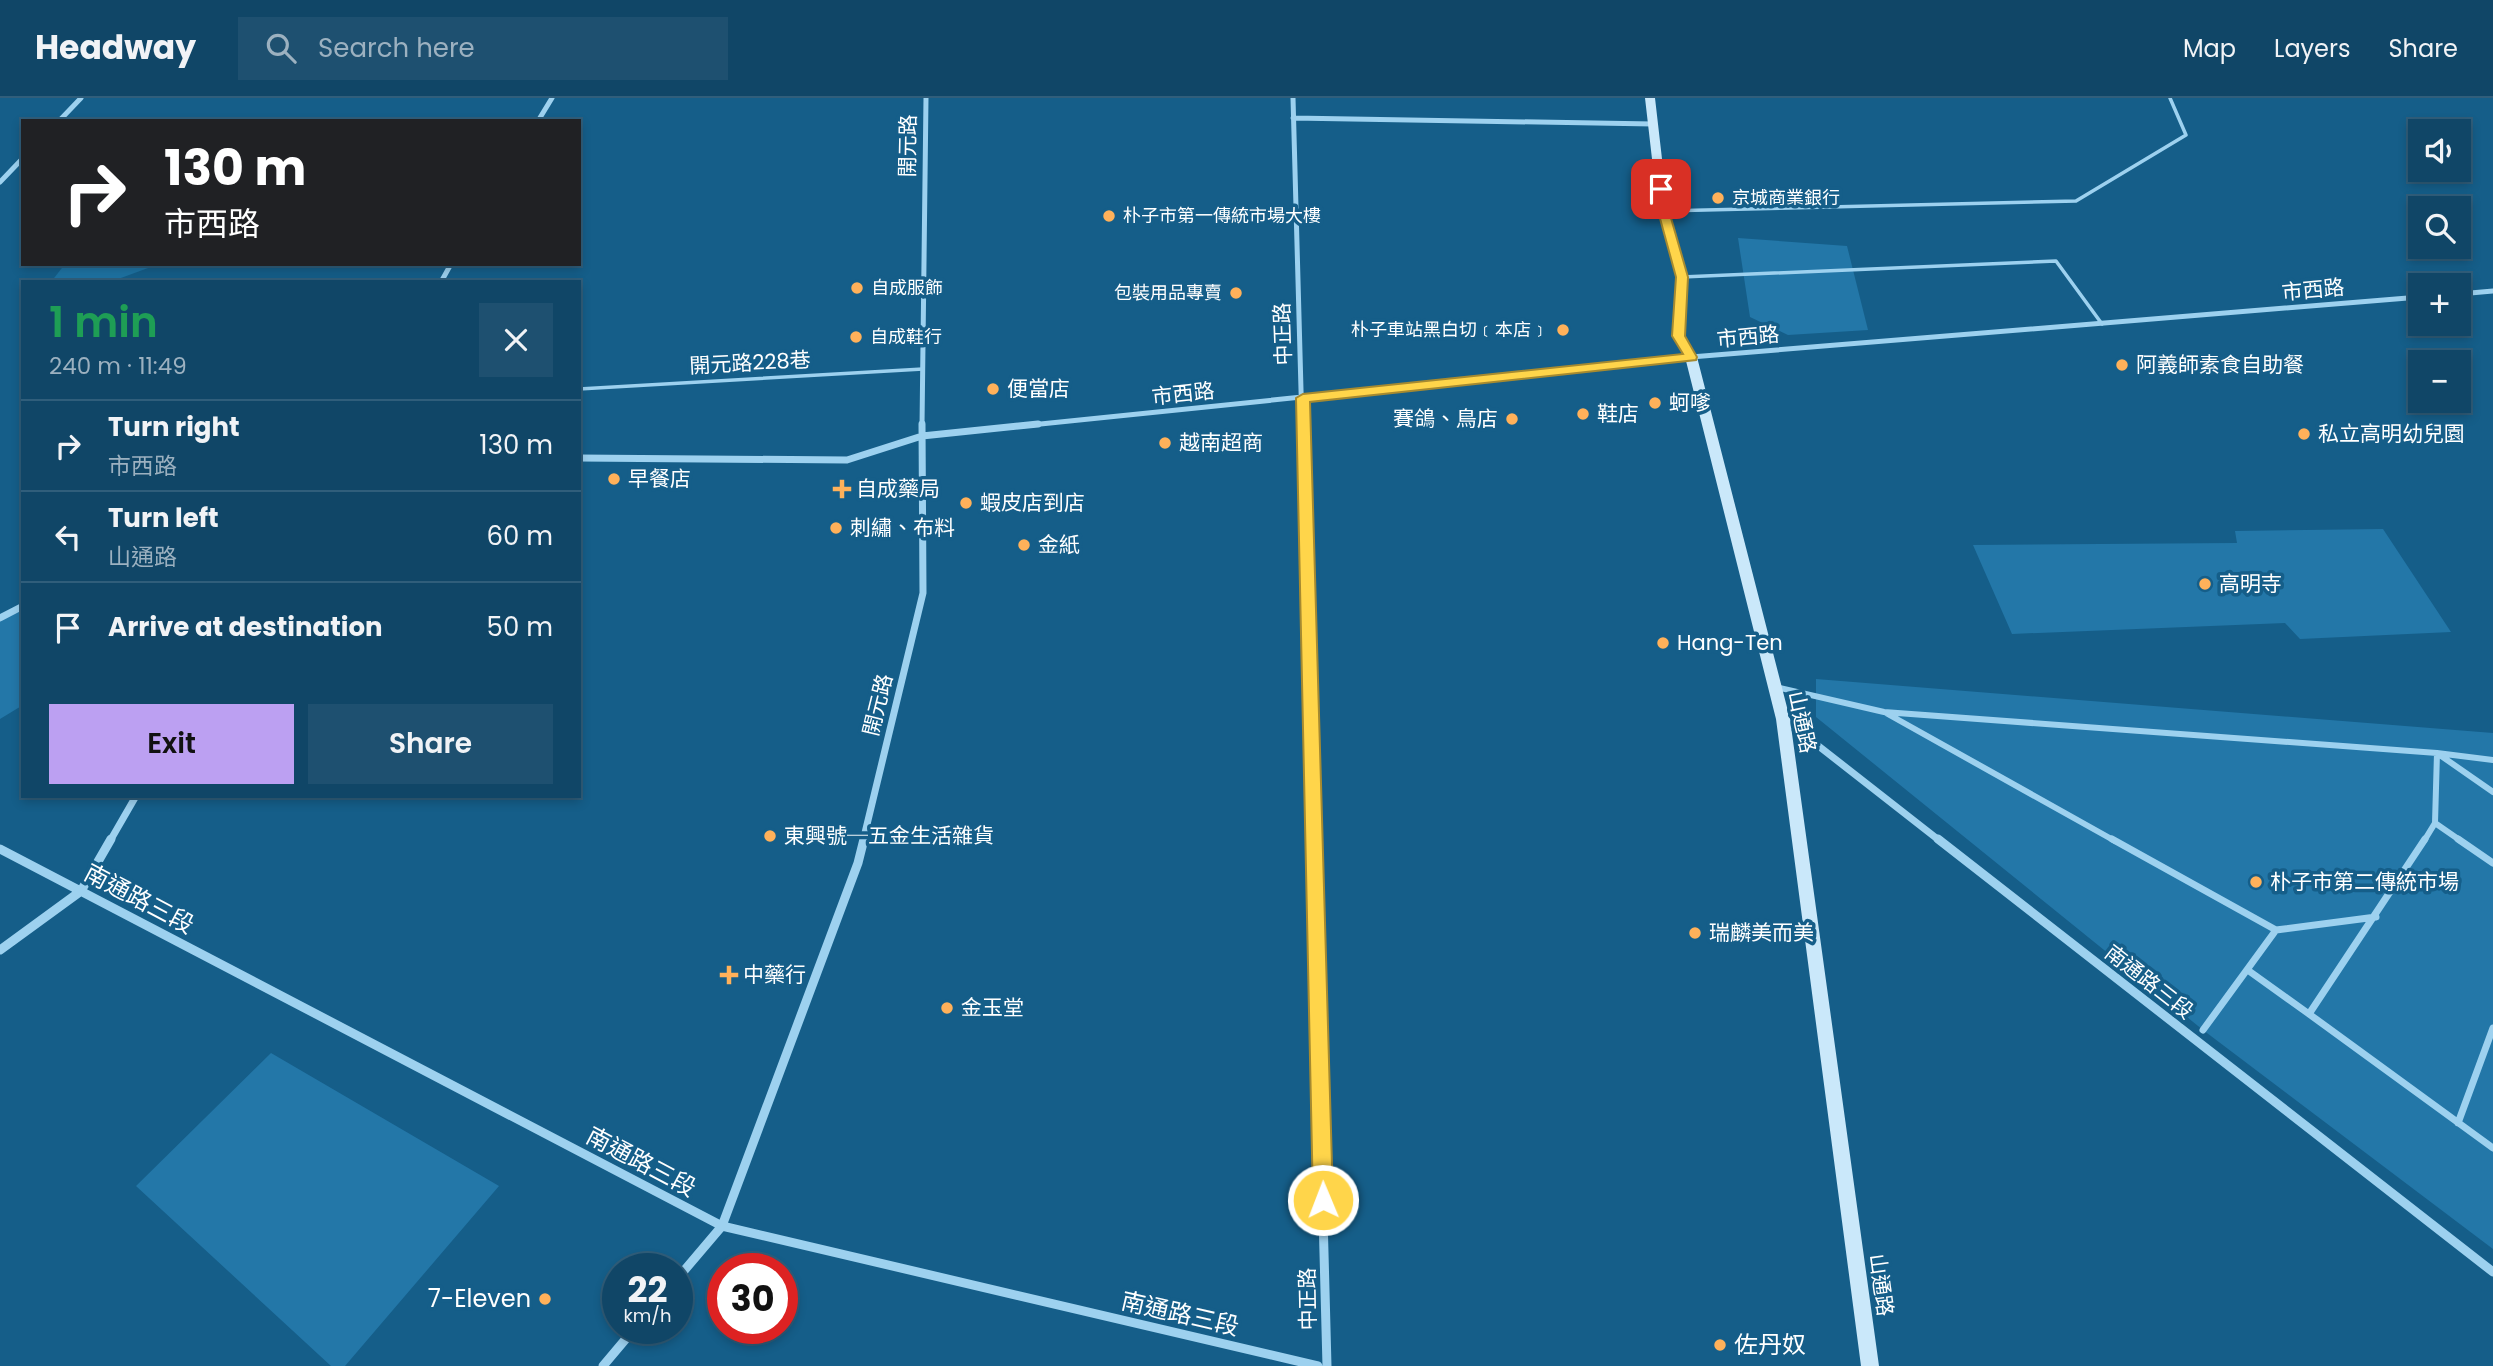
<!DOCTYPE html>
<html lang="en">
<head>
<meta charset="utf-8">
<style>
  body { margin:0; font-family:Poppins,"Noto Sans TC",sans-serif; background:#1e5070; color:#f1f3f6; height:100vh; display:flex; flex-direction:column; font-size:26px; white-space:nowrap }
  * { box-sizing:border-box; margin:0 }
  p { font-size:23px; color:#9cb1c0 }
  .icon { flex:none; width:38px; height:38px; fill:none; stroke:currentColor; stroke-width:2; stroke-linecap:round; stroke-linejoin:round }
  .map { position:relative; flex:1; overflow:hidden }
  .side { position:absolute; left:21px; top:182px; width:560px; height:518px; display:flex; flex-direction:column; background:#104667; border-radius:0px; box-shadow:0 4px 10px #0003,0 0 0 2px #305e7b }
  .side>* { flex:none }
  .banner { position:absolute; left:21px; top:21px; width:560px; height:147px; border-radius:0px; box-shadow:0 4px 10px #0003,0 0 0 2px #305e7b; background:#202124; color:#fff; overflow:hidden }
  .buttons { position:absolute; left:2408px; top:21px; display:grid; gap:14px }
  .buttons a { display:grid; place-items:center; width:63px; height:63px; border-radius:0px; background:#104667; box-shadow:0 4px 10px #0003,0 0 0 2px #305e7b; font-size:35px }
  .speed { position:absolute; left:602px; top:1155px; display:flex; gap:14px; font-size:35px; font-weight:700; text-align:center }
  .speed>* { display:grid; place-content:center; width:91px; height:91px; border-radius:50%; background:#104667; box-shadow:0 4px 10px #0003,0 0 0 2px #305e7b; line-height:1 }
  .speed small { font-size:18px; font-weight:400 }
  .speed .limit { border:10px solid #d22; background:#fff; color:#111 }
  .pin { position:absolute; display:grid; place-items:center; width:60px; height:60px; color:#fff; margin:-30px; border-radius:14px; box-shadow:0 4px 10px #0006 }
  .me { position:absolute; width:77px; margin:-38px; rotate:359deg; stroke-linejoin:round; filter:drop-shadow(0 0 5px #0008) }
  .turn { display:flex; align-items:center; gap:24px; height:147px; padding:0 28px; font-size:32px }
  .turn .icon { width:91px; height:91px; stroke-width:2.5 }
  .turn b { display:block; font-size:49px; line-height:60px }
  .round { display:grid; place-items:center; flex:none; width:74px; height:74px; border-radius:0px; background:#1e5070 }
  .overview { display:flex; align-items:center; justify-content:space-between; height:119px; padding:0 28px }
  h1 { font-size:42px; font-weight:600; line-height:52px; color:#1e9e55 }
  .action { display:flex; gap:14px; margin-top:auto; padding:14px 28px }
  .action a { flex:1; height:80px; border-radius:0px; background:#bca0f2; color:#111; font-size:28px; font-weight:600; line-height:80px; text-align:center }
  .action a+a { background:#1e5070; color:#f1f3f6 }
  ul { padding:0; list-style:none }
  li { display:flex; align-items:center; gap:21px; height:91px; padding:0 28px; border-top:2px solid #305e7b }
  li div { flex:1 }
  li b { display:block; font-size:26px }
  li em { font-style:normal }
  header { display:flex; align-items:center; gap:42px; box-sizing:border-box; height:98px; padding:0 35px; background:#104667; border-bottom:2px solid #305e7b }
  header strong { font-size:33px }
  nav { display:flex; gap:38px; margin-inline-start:auto; font-size:24px }
  .search { width:490px; height:63px; background:#1e5070; display:flex; align-items:center; gap:18px; box-sizing:border-box; padding:0 24px; border-radius:0px; color:#9cb1c0; font-size:26px }
  .map>svg:first-child { display:block }
  .green { fill:#1e73a3 }
  .building { fill:#2377a8 }
  .lines { fill:none; stroke-linecap:round; stroke-linejoin:round }
  .service { stroke:#9dd1ef; stroke-width:3.5 }
  .pedestrian-far1 { stroke:#9dd1ef; stroke-width:6 }
  .pedestrian { stroke:#9dd1ef; stroke-width:7 }
  .minor-far2 { stroke:#9dd1ef; stroke-width:5 }
  .minor-far1 { stroke:#9dd1ef; stroke-width:7 }
  .minor { stroke:#9dd1ef; stroke-width:9 }
  .secondary { fill:#cae8fa; fill-rule:evenodd }
  .route { fill:#ffd54a; stroke:#a68a30; stroke-width:2 }
  .poi-dot { fill:#ffb15a; stroke:#155e89; stroke-width:2.5 }
  .labels { text-anchor:middle; stroke-width:7; stroke-linejoin:round; paint-order:stroke }
  .far-poi-label { font-size:18px; fill:#fff; stroke:#155e89; text-anchor:start }
  .street-label { font-size:21px; fill:#fff; stroke:#155e89 }
  .poi-label { font-size:21px; fill:#fff; stroke:#155e89; text-anchor:start }
  .near-street-label { font-size:24px; fill:#fff; stroke:#155e89 }
  .near-poi-label { font-size:24px; fill:#fff; stroke:#155e89; text-anchor:end }
</style>
</head>
<body>
<header>
<strong>Headway</strong>
<div class="search"><svg class="icon" aria-label="search" viewBox="0 0 24 24"><circle cx="10" cy="10" r="6"/><path d="M15 15l6 6"/></svg>Search here</div>
<nav><a>Map</a><a>Layers</a><a>Share</a></nav>
</header>
<div class="map">
<svg width="2493" height="1268" viewBox="0 0 2493 1268">
  <rect width="100%" height="100%" fill="#155e89"/>
  <path class="green" d="M65,166H159L110,184H51Z"/>
  <path class="building" d="M1738,140L1847,148L1868,232L1788,237L1750,219Z
    M2383,431L2451,534L2300,541L2285,525L2012,536L1973,447L2237,445L2235,433Z
    M23,508V607L0,621V522Z
    M1816,581L2493,635V1151L2203,932L1816,619Z
    M271,955L499,1088L345,1268H331L136,1088Z"/>
  <g class="lines">
    <path class="service" d="M1663,113L2076,103L2186,37L2170,0
      M1682,179L2056,163L2102,226
      M579,291L923,271"/>
    <path class="pedestrian-far1" d="M1776,589L1884,614L2437,655L2493,694
      M1886,615L2115,743
      M2435,725L2461,743
      M2424,743L2435,725L2437,655L2493,662"/>
    <path class="pedestrian" d="M2112,741L2276,832
      M2425,741L2309,916L2493,1050
      M2458,741L2493,765
      M2249,873L2309,916
      M2203,932L2276,832L2376,819
      M2458,1025L2493,930"/>
    <path class="minor-far2" d="M1293,0L1302,328
      M1293,20L1653,26
      M59,23L81,0
      M538,23L552,0
      M0,84L23,60
      M441,184L451,166
      M2459,196L2493,193
      M922,328L926,0
      M1021,328L1691,259L2420,199"/>
    <path class="minor-far1" d="M1302,326L1313,743
      M579,360L847,362L922,338L1038,326
      M0,520L23,508
      M1784,621L1940,743
      M110,743L136,698
      M863,743L923,495L922,326"/>
    <path class="minor" d="M1313,741L1327,1268
      M1938,741L2493,1174
      M0,751L722,1128L1318,1268
      M0,852L81,793L111,741
      M677,1181L722,1128L858,765L864,741
      M603,1268L635,1230"/>
    <path class="secondary" d="M1645,0H1655L1668,113L1687,179L1685,238L1697,259L1790,621L1879,1268H1861L1776,621L1685,259L1673,238L1677,179L1658,113Z"/>
  </g>
  <path class="route" d="M1661,88L1667,91L1669,113L1688,179L1685,238L1697,259L1696,262L1310,304L1333,1102L1330,1109L1323,1112L1316,1109L1313,1102L1296,300L1303,296L1683,256L1672,238L1676,179L1658,113L1655,91Z"/>
  <g class="poi-dot">
    <circle cx="1718" cy="100" r="7"/>
    <circle cx="1109" cy="118" r="7"/>
    <circle cx="857" cy="190" r="7"/>
    <circle cx="1236" cy="195" r="7"/>
    <circle cx="1563" cy="232" r="7"/>
    <circle cx="856" cy="239" r="7"/>
    <circle cx="2122" cy="267" r="7"/>
    <circle cx="993" cy="291" r="7"/>
    <circle cx="1655" cy="305" r="7"/>
    <circle cx="1583" cy="316" r="7"/>
    <circle cx="1512" cy="321" r="7"/>
    <circle cx="2304" cy="336" r="7"/>
    <circle cx="1165" cy="345" r="7"/>
    <circle cx="614" cy="381" r="7"/>
    <path d="M838.5 380.5h7v7h7v7h-7v7h-7v-7h-7v-7h7z"/>
    <circle cx="966" cy="405" r="7"/>
    <circle cx="836" cy="430" r="7"/>
    <circle cx="1024" cy="447" r="7"/>
    <circle cx="2205" cy="486" r="7"/>
    <circle cx="1663" cy="545" r="7"/>
    <circle cx="770" cy="738" r="7"/>
    <circle cx="2256" cy="784" r="7"/>
    <circle cx="1695" cy="835" r="7"/>
    <path d="M725.5 866.5h7v7h7v7h-7v7h-7v-7h-7v-7h7z"/>
    <circle cx="947" cy="910" r="7"/>
    <circle cx="545" cy="1201" r="7"/>
    <circle cx="1720" cy="1247" r="7"/>
  </g>
  <g class="labels">
    <g class="far-poi-label">
      <text x="1732" y="106">京城商業銀行</text>
      <text x="1123" y="124">朴子市第一傳統市場大樓</text>
      <text x="871" y="196">自成服飾</text>
      <text x="1222" y="201" text-anchor="end">包裝用品專賣</text>
      <text x="1549" y="238" text-anchor="end">朴子車站黑白切﹝本店﹞</text>
      <text x="870" y="245">自成鞋行</text>
    </g>
    <g class="street-label">
      <text transform="translate(908 48) rotate(-89)" y="7">開元路</text>
      <text transform="translate(2313 192) rotate(-5)" y="7">市西路</text>
      <text transform="translate(1283 236) rotate(-92)" y="7">中正路</text>
      <text transform="translate(1748 239) rotate(-5)" y="7">市西路</text>
      <text transform="translate(750 265) rotate(-3)" y="7">開元路228巷</text>
      <text transform="translate(1183 296) rotate(-6)" y="7">市西路</text>
      <text transform="translate(878 607) rotate(-76)" y="7">開元路</text>
      <text transform="translate(1802 624) rotate(78)" y="7">山通路</text>
      <text transform="translate(2149 884) rotate(38)" y="7">南通路三段</text>
      <text transform="translate(1881 1187) rotate(82)" y="7">山通路</text>
      <text transform="translate(1308 1201) rotate(-91)" y="7">中正路</text>
    </g>
    <g class="poi-label">
      <text x="2136" y="274">阿義師素食自助餐</text>
      <text x="1007" y="298">便當店</text>
      <text x="1669" y="312">蚵嗲</text>
      <text x="1597" y="323">鞋店</text>
      <text x="1498" y="328" text-anchor="end">賽鴿、鳥店</text>
      <text x="2318" y="343">私立高明幼兒園</text>
      <text x="1179" y="352">越南超商</text>
      <text x="628" y="388">早餐店</text>
      <text x="856" y="398">自成藥局</text>
      <text x="980" y="412">蝦皮店到店</text>
      <text x="850" y="437">刺繡、布料</text>
      <text x="1038" y="454">金紙</text>
      <text x="2219" y="493">高明寺</text>
      <text x="1677" y="552">Hang-Ten</text>
      <text x="784" y="745">東興號─五金生活雜貨</text>
      <text x="2270" y="791">朴子市第二傳統市場</text>
      <text x="1709" y="842">瑞麟美而美</text>
      <text x="743" y="884">中藥行</text>
      <text x="961" y="917">金玉堂</text>
    </g>
    <g class="near-street-label">
      <text transform="translate(139 801) rotate(28)" y="8">南通路三段</text>
      <text transform="translate(641 1064) rotate(28)" y="8">南通路三段</text>
      <text transform="translate(1180 1216) rotate(13)" y="8">南通路三段</text>
    </g>
    <g class="near-poi-label">
      <text x="531" y="1209">7-Eleven</text>
      <text x="1734" y="1255" text-anchor="start">佐丹奴</text>
    </g>
  </g>
</svg>
<div class="buttons">
<a><svg class="icon" aria-label="sound" viewBox="0 0 24 24"><path d="M4 9h4l5-4v14l-5-4H4zM17 9q2 3 0 6"/></svg></a>
<a><svg class="icon" aria-label="search" viewBox="0 0 24 24"><circle cx="10" cy="10" r="6"/><path d="M15 15l6 6"/></svg></a>
<a>+</a>
<a>−</a>
</div>
<div class="speed"><div>22<small>km/h</small></div><div class="limit">30</div></div>
<div class="pin" style="left:1661px;top:91px;background:#d93025"><svg class="icon" aria-label="arrive" viewBox="0 0 24 24"><path d="M6 21V4h12l-3 4 3 4H6"/></svg></div>
<svg class="me" style="left:1323px;top:1102px" viewBox="-20 -20 40 40"><circle r="17" fill="#ffd54a" stroke="#fff" stroke-width="3"/><path d="M0-11L8 9 0 5-8 9z" fill="#fff"/></svg>
<div class="banner">
<div class="turn"><svg class="icon" aria-label="right" viewBox="0 0 24 24"><path d="M7 20v-9h11M14 6l5 5-5 5"/></svg><div><b>130 m</b>市西路</div></div>
</div>
<section class="side">
<div class="overview"><div><h1>1 min</h1><p>240 m · 11:49</p></div><a class="round"><svg class="icon" aria-label="close" viewBox="0 0 24 24"><path d="M6 6l12 12M18 6L6 18"/></svg></a></div>
<ul>
<li><svg class="icon" aria-label="right" viewBox="0 0 24 24"><path d="M7 20v-9h11M14 6l5 5-5 5"/></svg><div><b>Turn right</b><p>市西路</p></div><em>130 m</em></li>
<li><svg class="icon" aria-label="left" viewBox="0 0 24 24"><path d="M17 20v-9H6M10 6l-5 5 5 5"/></svg><div><b>Turn left</b><p>山通路</p></div><em>60 m</em></li>
<li><svg class="icon" aria-label="arrive" viewBox="0 0 24 24"><path d="M6 21V4h12l-3 4 3 4H6"/></svg><div><b>Arrive at destination</b></div><em>50 m</em></li>
</ul>
<div class="action"><a>Exit</a><a>Share</a></div>
</section>
</div>
</body>
</html>
